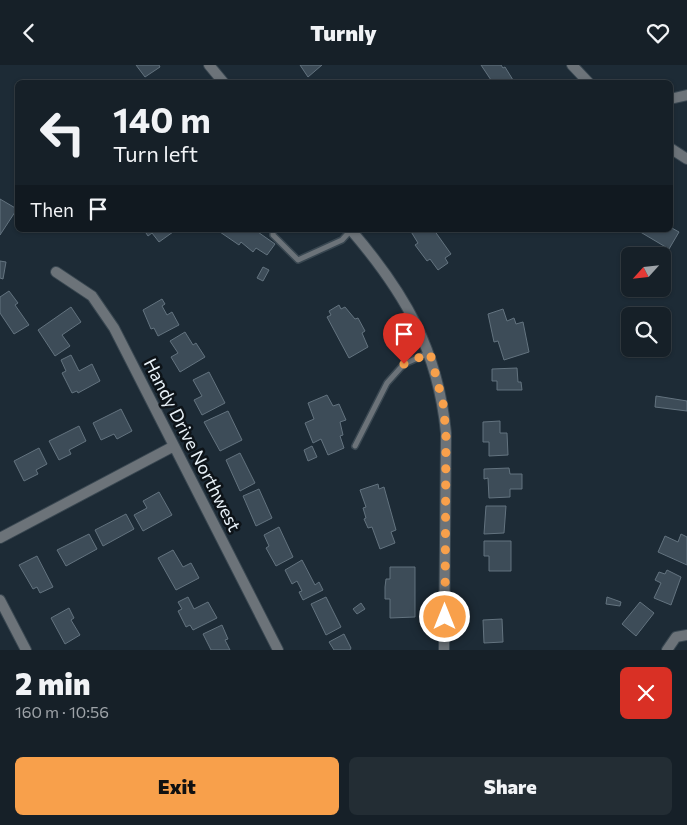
<!DOCTYPE html>
<html lang="en">
<head>
<meta charset="utf-8">
<style>
  body { margin:0; font-family:Commissioner,sans-serif; background:#232d34; color:#f1f3f6; height:100vh; display:flex; flex-direction:column; font-size:19px; white-space:nowrap }
  * { box-sizing:border-box; margin:0 }
  p { font-size:16px; color:#9ea3a8 }
  .icon { flex:none; width:28px; height:28px; fill:none; stroke:currentColor; stroke-width:2; stroke-linecap:round; stroke-linejoin:round }
  .map { position:relative; height:585px; overflow:hidden }
  .sheet { display:flex; flex-direction:column; background:#162028; flex:1 }
  .sheet>* { flex:none }
  .guide { position:absolute; left:15px; top:15px; width:658px; height:152px; border-radius:8px; box-shadow:0 1px 4px #0004,0 0 0 1px #353e45; background:#162028; color:#f1f3f6; overflow:hidden }
  .needle { width:32px; rotate:243deg }
  .fabs { position:absolute; left:621px; top:182px; display:grid; gap:10px }
  .fabs a { display:grid; place-items:center; width:50px; height:50px; border-radius:8px; background:#162028; box-shadow:0 1px 4px #0004,0 0 0 1px #353e45; font-size:25px }
  .pin { position:absolute; display:grid; place-items:center; width:42px; height:42px; color:#fff; margin:-51px -21px; border-radius:50% 50% 50% 0; rotate:-45deg; box-shadow:0 0 5px #0007 }
  .pin .icon { rotate:45deg }
  .me { position:absolute; width:55px; margin:-28px; rotate:0deg; stroke-linejoin:round; filter:drop-shadow(0 0 4px #0008) }
  .turn { display:flex; align-items:center; gap:18px; height:105px; padding:0 15px; font-size:22px }
  .turn .icon { width:65px; height:65px; stroke-width:2.5 }
  .turn b { display:block; font-size:35px; line-height:42px }
  .then { display:flex; align-items:center; height:48px; padding:0 15px; background:#0003; gap:10px; font-size:19px }
  .round { display:grid; place-items:center; flex:none; width:52px; height:52px; border-radius:8px; background:#232d34 }
  .overview { display:flex; align-items:center; justify-content:space-between; height:85px; padding:0 15px }
  h1 { font-size:30px; font-weight:800; line-height:38px }
  .action { display:flex; gap:10px; margin-top:auto; padding:10px 15px }
  .action a { flex:1; height:58px; border-radius:8px; background:#f8a04b; color:#111; font-size:20px; font-weight:800; line-height:58px; text-align:center }
  .action a+a { background:#232d34; color:#f1f3f6 }
  header { display:flex; justify-content:space-between; align-items:center; height:65px; padding:0 15px; background:#162028; font-size:22px; font-weight:800 }
  .map>svg:first-child { display:block }
  .building { fill:#3d4c58; stroke:#63737f }
  .lines { fill:none; stroke-linecap:round; stroke-linejoin:round }
  .lane-casing { stroke:#394751; stroke-width:8 }
  .street-casing { stroke:#394751; stroke-width:12 }
  .lane { stroke:#6c7379; stroke-width:5 }
  .street { stroke:#6c7379; stroke-width:10 }
  .route { stroke:#f8a04b; stroke-width:9; stroke-dasharray:0 16.2 }
  .labels { text-anchor:middle; stroke-width:5; stroke-linejoin:round; paint-order:stroke }
  .street-label { font-size:18px; fill:#e8f1f8; stroke:#0d1318 }
</style>
</head>
<body>
<header><svg class="icon" aria-label="back" viewBox="0 0 24 24"><path d="M15 5l-7 7 7 7"/></svg>Turnly<svg class="icon" aria-label="heart" viewBox="0 0 24 24"><path d="M12 20l-8-8c-3-5 5-10 8-4 3-6 11-1 8 4z"/></svg></header>
<div class="map">
<svg width="687" height="585" viewBox="0 0 687 585">
  <rect width="100%" height="100%" fill="#1d2b36"/>
  <path class="building" d="M136,0H159L160,2L145,12Z
    M300,0H322L308,12Z
    M481,0H501L503,3L505,2L513,15L510,18H493Z
    M0,134L17,144L0,170Z
    M670,162L679,167L669,184L637,165H670Z
    M144,165H171L173,167L159,177L152,168L148,171Z
    M221,165H255L275,179L267,190L256,183L253,187L241,177L239,180L220,167Z
    M410,165H434L451,189L445,193L448,198L438,205L430,194L427,196L415,180L418,178Z
    M0,196L6,197L3,214L0,213Z
    M263,202L269,205L263,216L257,213Z
    M9,226L18,238L15,240L29,260L14,269L0,248V232Z
    M162,234L165,239L162,241L167,250L172,247L179,260L158,271L154,263L151,264L143,245Z
    M339,240L341,244L345,242L355,254L358,253L365,266L362,268L368,282L349,293L327,252L331,250L329,246Z
    M71,242L81,257L62,270L70,281L55,291L38,265Z
    M503,244L507,256L514,253L516,259L523,257L529,287L504,295L498,276L494,277L488,249Z
    M185,267L193,280L196,278L205,292L180,307L171,292L178,288L170,276Z
    M71,290L79,306L92,299L100,316L78,328L77,326L72,328L62,308L66,306L61,295Z
    M517,303L518,317H521L522,325H497V316H492V304Z
    M209,307L225,338L202,350L194,335L202,331L193,315Z
    M327,330L333,341L339,339L346,355L340,357L343,370L340,371L344,383L328,390L321,374L313,378L305,358L314,354L308,338Z
    M656,331L687,336V346L655,342Z
    M121,344L132,366L117,374L114,369L101,375L93,358Z
    M228,346L242,375L220,386L204,357Z
    M500,356V368H507L508,390L489,391V377H483V357Z
    M79,361L86,376L69,385L71,389L59,395L49,376Z
    M312,381L317,392L308,396L304,385Z
    M39,383L47,399L36,405L38,409L24,416L14,396Z
    M240,388L255,418L240,426L226,395Z
    M509,403L510,409H522V424H510V432L489,433L488,413L484,414V404Z
    M378,419L379,424L384,422L396,465L391,467L395,478L380,484L372,462L368,463L364,454L366,453L363,443L366,442L360,425Z
    M259,424L272,453L256,461L243,431Z
    M159,427L172,450L143,466L134,450L147,443L143,436Z
    M486,441H506L504,468L484,469Z
    M126,449L134,464L103,481L95,465Z
    M279,462L293,492L276,501L266,483L269,481L264,470Z
    M89,469L97,484L66,501L57,485Z
    M681,469L687,472V500L658,487L665,471L678,477Z
    M484,476H511V506H489V491H484Z
    M173,485L183,502L191,498L199,513L176,525L158,493Z
    M37,491L53,522L40,528L37,522L33,524L19,500Z
    M302,495L315,520L319,517L323,525L303,535L299,527L302,526L297,516L292,519L285,505Z
    M390,502H415V552L390,553V534H385V522L386,514H390Z
    M667,505L681,512L671,540L654,533L661,518L655,515L659,507L665,509Z
    M188,532L194,544L208,537L217,553L193,565L190,560L186,562L178,546L182,544L178,537Z
    M326,532L341,562L326,570L311,539Z
    M607,532L621,537L620,541L606,539Z
    M640,537L654,548L636,571L622,559Z
    M361,538L365,544L357,549L353,544Z
    M69,543L74,553L71,555L80,570L65,579L51,553Z
    M502,554L503,577L484,578L483,555Z
    M222,560L228,574L225,575L230,585H211L203,569Z
    M344,569L351,583L350,585H334L329,577Z"/>
  <g class="lines">
    <defs>
      <path id="lane" d="M273,165V170L298,195L342,175L351,165
        M355,381L387,318L404,299L429,288"/>
      <path id="street" d="M209,0L224,18
        M572,0L589,18
        M670,34L687,30
        M670,83L687,94
        M351,165C405,228 438,285 446,368L444,585
        M56,207L92,231L114,263L278,585
        M0,473L174,381
        M0,535L26,585
        M667,585L676,572L687,570"/>
    </defs>
    <use href="#lane" class="lane-casing"/>
    <use href="#street" class="street-casing"/>
    <use href="#lane" class="lane"/>
    <use href="#street" class="street"/>
  </g>
  <g class="lines">
    <path class="route" d="M404,299L430,288L443,338L446,368L445,552"/>
  </g>
  <g class="labels">
    <g class="street-label">
      <text transform="translate(192 380) rotate(63)" y="6">Handy Drive Northwest</text>
    </g>
  </g>
</svg>
<div class="fabs">
<a><svg class="needle" viewBox="-14 -14 28 28"><path d="M0-13l5 13h-10z" fill="#e53935"/><path d="M0 13l5-13h-10z" fill="#9ea3a8"/></svg></a>
<a><svg class="icon" aria-label="search" viewBox="0 0 24 24"><circle cx="10" cy="10" r="6"/><path d="M15 15l6 6"/></svg></a>
</div>
<div class="pin" style="left:404px;top:299px;background:#d93025"><svg class="icon" aria-label="arrive" viewBox="0 0 24 24"><path d="M6 21V4h12l-3 4 3 4H6"/></svg></div>
<svg class="me" style="left:445px;top:552px" viewBox="-20 -20 40 40"><circle r="17" fill="#f8a04b" stroke="#fff" stroke-width="3"/><path d="M0-11L8 9 0 5-8 9z" fill="#fff"/></svg>
<div class="guide">
<div class="turn"><svg class="icon" aria-label="left" viewBox="0 0 24 24"><path d="M17 20v-9H6M10 6l-5 5 5 5"/></svg><div><b>140 m</b>Turn left</div></div>
<div class="then">Then<svg class="icon" aria-label="arrive" viewBox="0 0 24 24"><path d="M6 21V4h12l-3 4 3 4H6"/></svg></div>
</div>
</div>
<section class="sheet">
<div class="overview"><div><h1>2 min</h1><p>160 m · 10:56</p></div><a class="round" style="background:#d93025;color:#fff"><svg class="icon" aria-label="close" viewBox="0 0 24 24"><path d="M6 6l12 12M18 6L6 18"/></svg></a></div>
<div class="action"><a>Exit</a><a>Share</a></div>
</section>
</body>
</html>
